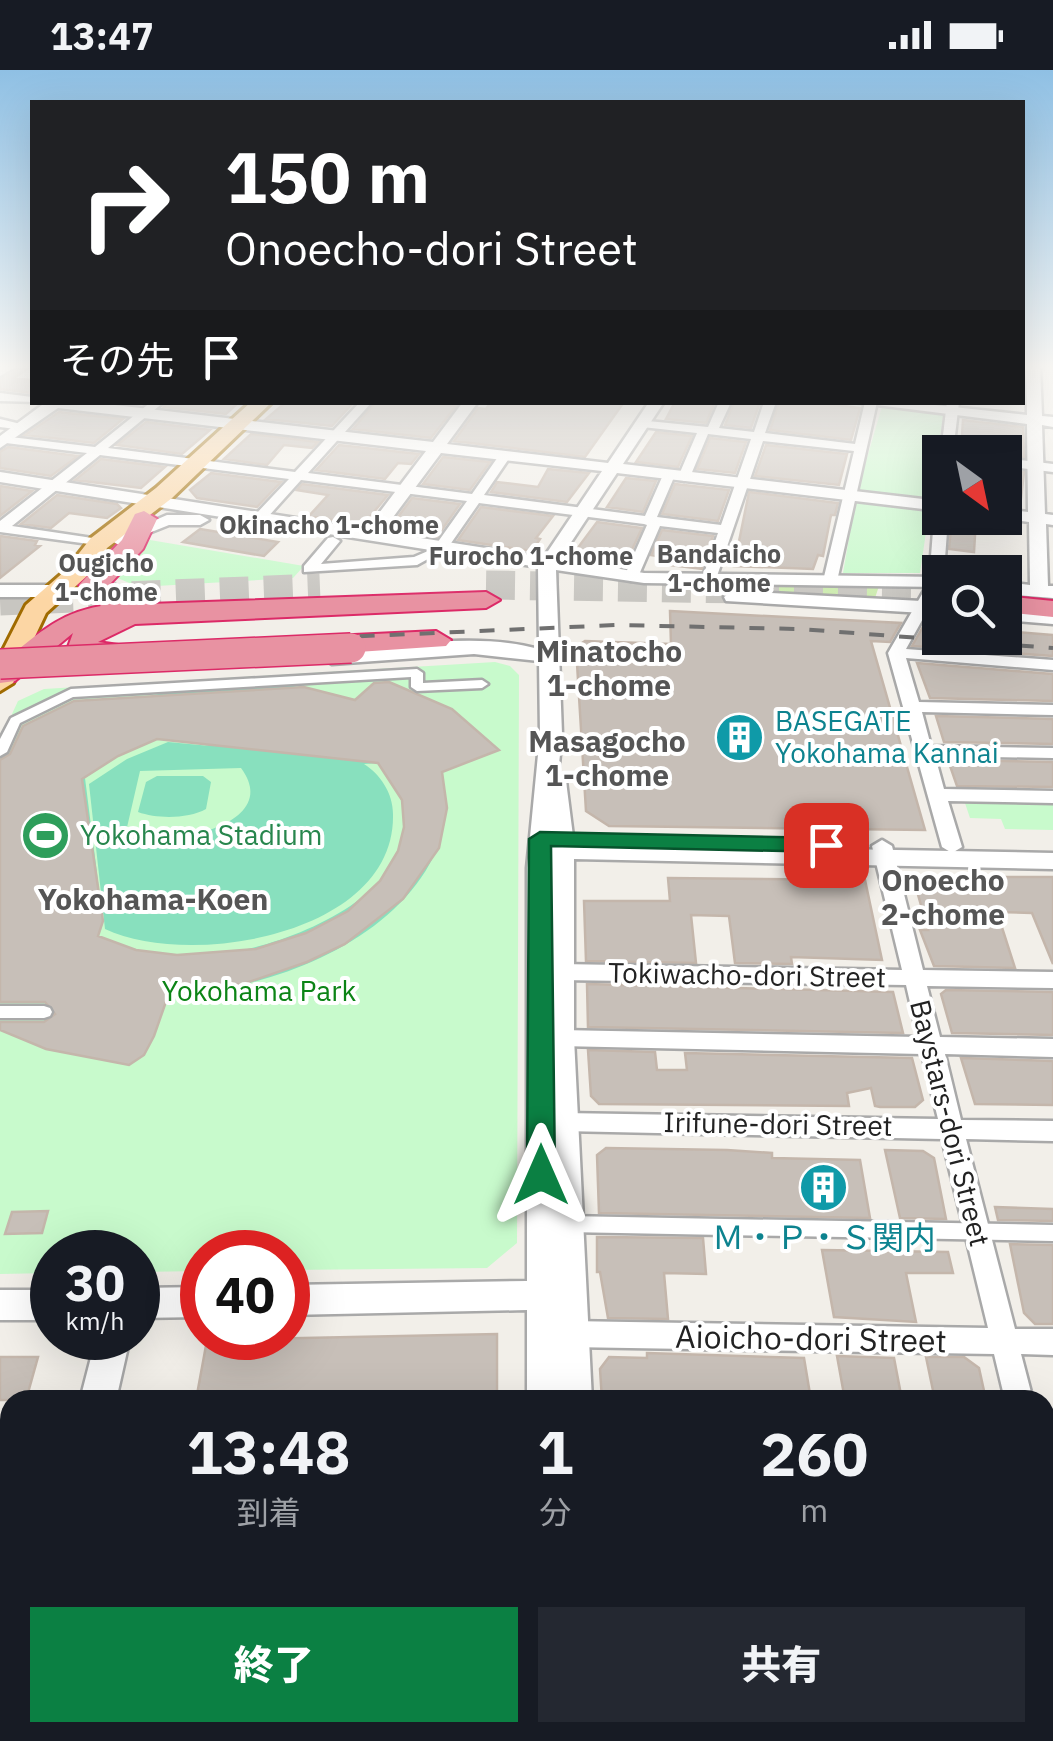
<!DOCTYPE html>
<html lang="ja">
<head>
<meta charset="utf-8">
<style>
  body { margin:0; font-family:"IBM Plex Sans","Noto Sans JP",sans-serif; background:#242831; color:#f1f3f6; height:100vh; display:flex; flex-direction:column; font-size:38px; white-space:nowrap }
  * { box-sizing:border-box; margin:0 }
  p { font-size:32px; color:#9ea1a6 }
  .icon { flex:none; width:55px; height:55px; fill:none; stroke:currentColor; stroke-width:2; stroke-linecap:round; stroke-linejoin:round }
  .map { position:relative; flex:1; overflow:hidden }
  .side { position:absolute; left:0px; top:1320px; width:1055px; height:352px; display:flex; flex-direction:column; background:#171b24; border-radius:30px 30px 0 0; box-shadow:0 10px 40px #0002 }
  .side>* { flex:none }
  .top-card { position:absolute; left:30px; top:30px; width:995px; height:305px; border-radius:0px; box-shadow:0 10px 40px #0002; background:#202124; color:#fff; overflow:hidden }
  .needle { width:65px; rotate:147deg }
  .fabs { position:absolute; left:922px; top:365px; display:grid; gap:20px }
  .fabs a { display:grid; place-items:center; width:100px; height:100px; border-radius:0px; background:#171b24; box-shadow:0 10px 40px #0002; font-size:50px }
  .speed { position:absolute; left:30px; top:1160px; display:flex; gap:20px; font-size:50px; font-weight:700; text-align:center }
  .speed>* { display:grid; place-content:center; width:130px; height:130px; border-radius:50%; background:#171b24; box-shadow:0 10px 40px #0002; line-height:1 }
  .speed small { font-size:25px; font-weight:400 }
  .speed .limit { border:15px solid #d22; background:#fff; color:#111 }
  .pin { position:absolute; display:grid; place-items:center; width:85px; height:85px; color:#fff; margin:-42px; border-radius:20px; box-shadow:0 5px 15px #0006 }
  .me { position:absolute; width:110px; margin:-55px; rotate:0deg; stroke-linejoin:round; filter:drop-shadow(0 0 8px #0008) }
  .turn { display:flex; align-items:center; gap:35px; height:210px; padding:0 30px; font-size:45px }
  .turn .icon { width:130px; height:130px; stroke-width:2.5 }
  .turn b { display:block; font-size:70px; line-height:85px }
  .then { display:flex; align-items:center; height:95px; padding:0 30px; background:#0003; gap:20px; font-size:38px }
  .eta { display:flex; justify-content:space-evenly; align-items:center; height:170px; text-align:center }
  .eta b { font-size:60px; font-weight:800; line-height:70px }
  .action { display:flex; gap:20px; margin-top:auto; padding:20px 30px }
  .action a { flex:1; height:115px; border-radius:0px; background:#0b8043; color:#fff; font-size:40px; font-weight:800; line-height:115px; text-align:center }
  .action a+a { background:#242831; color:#f1f3f6 }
  .status { display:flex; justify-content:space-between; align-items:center; height:70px; padding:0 50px; background:#171b24; direction:ltr }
  .status svg { height:28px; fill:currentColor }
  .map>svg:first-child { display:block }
  .grass { fill:#cdebb0 }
  .park { fill:#c8facc }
  .pitch { fill:#88e0be; fill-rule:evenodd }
  .building { fill:#c7bfb8; stroke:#c4b6ab; stroke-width:2.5; fill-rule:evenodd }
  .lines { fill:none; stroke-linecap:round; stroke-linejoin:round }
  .motorway-tunnel { stroke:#c8c6c1; stroke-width:29; stroke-dasharray:29 15; stroke-linecap:butt }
  .pedestrian-casing { stroke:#a9a9a9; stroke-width:5 }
  .minor-casing { stroke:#a9a9a9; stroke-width:5 }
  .tertiary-casing { stroke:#a9a9a9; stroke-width:5 }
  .primary-casing { stroke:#a06b00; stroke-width:6 }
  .motorway-casing { stroke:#dc2a67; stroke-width:4 }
  .pedestrian { fill:#fff; fill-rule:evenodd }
  .minor { fill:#fff; fill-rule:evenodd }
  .tertiary { fill:#fff; fill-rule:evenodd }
  .primary { fill:#fcd6a4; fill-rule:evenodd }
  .motorway { fill:#e892a2; fill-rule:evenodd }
  .rail { stroke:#707070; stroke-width:4; stroke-dasharray:15 15; stroke-linecap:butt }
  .motorway-bridge-casing { stroke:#dc2a67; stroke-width:32; stroke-linecap:butt }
  .motorway-bridge { stroke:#e892a2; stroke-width:29 }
  .route { fill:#0b8043; stroke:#07532c; stroke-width:2.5 }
  .labels { text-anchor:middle; stroke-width:8; stroke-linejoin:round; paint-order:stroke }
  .far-neighbourhood-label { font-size:25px; font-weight:bold; fill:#555; stroke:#fff }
  .culture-label { font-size:28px; fill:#0d838f; stroke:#fff; text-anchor:start }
  .leisure-label { font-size:28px; fill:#27864d; stroke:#fff; text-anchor:start }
  .street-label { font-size:28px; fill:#222; stroke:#fff }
  .park-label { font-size:28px; fill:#0c8416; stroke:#fff }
  .neighbourhood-label { font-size:30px; font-weight:bold; fill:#555; stroke:#fff }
  .near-culture-label { font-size:32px; fill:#0d838f; stroke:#fff }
  .near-street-label { font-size:32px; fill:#222; stroke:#fff }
</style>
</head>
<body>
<div class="status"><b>13:47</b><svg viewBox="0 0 49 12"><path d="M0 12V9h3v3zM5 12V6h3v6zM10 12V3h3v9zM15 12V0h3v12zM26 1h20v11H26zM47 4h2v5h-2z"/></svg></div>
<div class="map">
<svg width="1053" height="1671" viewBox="0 0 1053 1671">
  <rect width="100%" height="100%" fill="#f2efe9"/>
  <path class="grass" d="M879,516L874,531L724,522L727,517Z"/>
  <path class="park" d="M883,333H945L920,503H843L857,422Z
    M150,470L304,496L293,508L139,517L115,507Z
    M495,592L510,596L519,605L517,1173L487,1198L288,1200V1182H202V1201L138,1202V1182H52V1203L0,1204V670L18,631L44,619Z
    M964,730L1053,732V760L1005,759L1001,749L970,748Z"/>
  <path class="pitch" d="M284,614L357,631L447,738C436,854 288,917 186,923C161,924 135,920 110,917L0,703L119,634L179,619ZM163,667L210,676L168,672L127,689L89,714L105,859C190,899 396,865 393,744C393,723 380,704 364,694L378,693C476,803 290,882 202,886C167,888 130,881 98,866L103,851L85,708L118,686ZM241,698C285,757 162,778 125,766L140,701Z
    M157,706H203L211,712L206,739C188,749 157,749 138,742L146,712Z"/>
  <path class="building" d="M20,298L27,299L14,308L32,310V323L0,319V310Z
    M168,332H239L226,344L164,337Z
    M286,332H354L332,356L266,349Z
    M376,332H427L456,336L431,368L353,359Z
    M491,332H624L585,387L454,371L478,338L486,339Z
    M675,332H715L706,353L666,349Z
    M734,332H760L751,358L725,355Z
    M779,332H814L860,338L851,370L770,360Z
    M59,342L123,349L94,373L25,365Z
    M963,350L1023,357L1024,387L961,382Z
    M146,352L210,360L182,384L117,375Z
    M656,362L692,366L678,397L636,392Z
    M251,364L318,372L312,378L284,375L267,395L224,389Z
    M710,368L746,372L735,403L697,399Z
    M339,375L419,384L411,394L398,393L385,409L316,400Z
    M766,375L847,384L839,415L755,406Z
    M8,377L78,386L51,406L0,398V382Z
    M443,387L490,392L470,420L423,414Z
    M101,389L165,397L141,418L75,410Z
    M548,399L589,403L567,432L491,422L497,412L538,417Z
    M1005,400L1024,402L1020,437L1005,435Z
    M211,403L281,412L257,437L197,428L190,420Z
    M626,408L656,411L643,442L607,437Z
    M302,414L388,425L363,455L309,446L328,425L297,420Z
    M675,414L729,420L718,451L662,444Z
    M0,416L32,421L0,446Z
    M749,422L838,433L835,445H831L823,486L818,485L813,499L734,496Z
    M57,425L117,434L121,438L107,448L69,443L51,458L21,454Z
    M412,428L460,434L437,467L396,460L392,455Z
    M481,437L553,446L536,468L540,469L532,481L458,470Z
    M952,448H976L974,482L949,479Z
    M597,452L642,458L625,495L571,487Z
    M200,459L278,472L264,486L183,472Z
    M662,460L713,466L702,499L661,494L663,487L651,485Z
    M0,466L37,471L35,475L40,476L0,508Z
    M670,541L901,553L890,572L871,571L925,760L609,756L586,741L576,577L585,571L671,574Z
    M924,555L940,556V568H1005V561L1053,565V586L912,576Z
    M917,593L1053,604V631L930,628Z
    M389,612L452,639L499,680L442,702L447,738L439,778L403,829L345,874L307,892L243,914L169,923L154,966L144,985L129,995L46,979L0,960V952H44L55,944L45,932H0V690L10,684L23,656L74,631L304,617L355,630L374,613ZM157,669L378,693L402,730L404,757L398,781L380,811L348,841L306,863L256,879L177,885L136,880L98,866L103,851L82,709L118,686Z
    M936,646L1053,649V674L944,672Z
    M948,690L1053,692V717L957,716Z
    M913,807H1053V894L1032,843L997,842L1015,898L934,896L920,860H928Z
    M668,808L865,810L882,890L791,887L792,894L735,893L729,846L691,845L696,893L586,891L584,831H670Z
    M587,914L893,922L903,963L588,957Z
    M946,920L1053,922V965L952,963L941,924Z
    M588,980L655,982L657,1000H687L685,983L912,988L923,1030L915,1037H880L875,1036L871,1018L847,1023L849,1036L599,1034L591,1026Z
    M961,988L1053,991V1035L975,1034Z
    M606,1078L727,1080L772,1083V1088L860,1090L870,1148L599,1143L597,1085Z
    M885,1080L923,1081L934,1088L946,1149L900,1148Z
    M995,1137L1053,1139V1151L998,1150Z
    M48,1141L42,1163L5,1164L12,1142Z
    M597,1167L703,1168L706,1204L664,1203L668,1249L608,1248L600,1202H597Z
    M1010,1174L1053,1175V1254H1035L1024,1243Z
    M822,1180L948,1182L953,1203H906L916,1252L834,1247Z
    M497,1264V1330H196L207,1270Z
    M647,1283L804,1288L811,1330H602L600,1299L609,1287L647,1288Z
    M837,1286L894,1288L902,1330H845Z
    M0,1287H38L26,1330H0Z
    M926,1287H964L979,1298L986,1330H935Z"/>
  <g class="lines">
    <path class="motorway-tunnel" d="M486,515L940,522
      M0,531L320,518"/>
    <defs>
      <path id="pedestrian" d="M417,599L423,603V613L482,610L488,614L482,618L417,621L411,617V607L73,627L20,653L7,682L0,686V669L11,648L71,619Z
        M0,936H44L50,938L52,942L50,946L44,948H0Z
        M567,1146L1053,1155V1171L567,1162L560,1160L558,1154L560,1148Z"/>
      <path id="minor" d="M4,296H17L0,306V298Z
        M151,332H164L108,378L295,402L360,332H372L308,403L472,424L500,384L504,383L510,387L484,425L645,446L663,405L669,401L675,405L657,447L721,455L751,369L708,364L690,407L684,411L678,407L697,363L642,357L638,356V350L708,357L719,332H731L719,358L754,362L764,332H776L765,363L855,374L865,332H877L837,511L830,515L823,511L854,381L763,371L715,512L708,516L701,512L718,463L660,456L638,507L631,511L624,507L647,455L644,454L479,433L447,479L442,480L435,476L467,431L301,410L266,449L261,450L254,446L289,409L100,385L12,456L99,469L106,473L104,476L0,462V451L87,383L6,373L0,369L2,366L95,377Z
        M947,332H959L953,382H941Z
        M0,349L29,356L23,360L0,357Z
        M1005,388L1053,394V402L1005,396Z
        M940,444V448H948L944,502H940V518L906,579L1053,590V600L906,588L919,632L1053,635V645L922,642L931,676L1053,678V688L935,686L944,719L1053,721V733L948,731L962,777L952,783L942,777L888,583L929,512L934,448Z
        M333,467L340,471L321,494L414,487L428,481L435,485L417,495L304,502V496L328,468Z
        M882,770L892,776L923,900L1053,902V918L927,916L940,967L1053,969V987L945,984L961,1050L1053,1051V1071L966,1069L1015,1259H1053V1285L1021,1284L1033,1330H1005L994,1284L569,1277L559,1273L555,1264L559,1255L569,1251L988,1258L942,1069L563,1061L555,1059L551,1052L555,1045L563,1043L938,1049L922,984L560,976L552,974L549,968L552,962L560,960L918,967L906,915L560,910L553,907L549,902L553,897L560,894L902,900L872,776Z
        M1045,1364H1053V1392H1045Z
        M1045,1414L1053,1417V1473L1045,1470Z
        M1045,1496H1053V1528H1045Z"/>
      <path id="tertiary" d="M1026,296H1040L1042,346L1053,347V357L1042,355L1045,444L1053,445V455L1046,454L1048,516H1053V528L1005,524V512L1030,515L1029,452L999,448H1005V439L1028,442L1027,354L853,332H907L1027,345Z
        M0,323L32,327V332H38L0,331Z
        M40,332H89L433,372L463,332H478L447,374L608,393L649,332H664L623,394L940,431V441L617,403L560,489L644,503L940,507V517L644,513L556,500L562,664L558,705L566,711L574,774L1053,783V799L574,789V968L592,1330H527V1240L288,1245V1215L527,1211V798L540,664L539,591L474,584L332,594L322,588L332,582C399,577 474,561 539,579L538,497L0,412V402L367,459L426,381L58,338L0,378V366L42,335ZM441,383L602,401L544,487L382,462Z
        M167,445H200L209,450L200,455H169L119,475L110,470Z
        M0,515H52L61,521L52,527H0Z
        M733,521L940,532V544L726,531L724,527Z
        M1005,538L1053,542V554L1005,550Z
        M202,1217V1247L138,1248V1218Z
        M0,1220H52V1250H0Z
        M96,1268H130L116,1330H80Z
        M0,1561H10V1601H0Z
        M10,1644V1662H38L36,1671H0V1652Z
        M527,1662H607L608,1671H527Z"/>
      <path id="primary" d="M251,332H272L172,428L107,478L98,496L46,543L13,613L0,621V586L26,535L65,501L91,468L156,418Z"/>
      <path id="motorway" d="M144,441L157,449L143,479L109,515L115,521L148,524L149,534L486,522L500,530L486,538L135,554L98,572L139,578L143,584L139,590L80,589L68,577L73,563L15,611L0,613V594C34,568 57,543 101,536L79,515L122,470L135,444Z
        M1005,526L1053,531V547L1005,542Z
        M436,561L451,570L446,576L313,585L298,576L313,567Z"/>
    </defs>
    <use href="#pedestrian" class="pedestrian-casing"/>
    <use href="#minor" class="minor-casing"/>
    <use href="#tertiary" class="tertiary-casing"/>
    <use href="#primary" class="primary-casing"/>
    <use href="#motorway" class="motorway-casing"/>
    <use href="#pedestrian" class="pedestrian"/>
    <use href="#minor" class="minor"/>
    <use href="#tertiary" class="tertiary"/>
    <use href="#primary" class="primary"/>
    <use href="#motorway" class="motorway"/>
    <path class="rail" d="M0,582L617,555L800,559L1053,578"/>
    <defs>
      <path id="motorway-bridge" d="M0,594L351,578"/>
    </defs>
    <use href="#motorway-bridge" class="motorway-bridge-casing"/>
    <use href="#motorway-bridge" class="motorway-bridge"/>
  </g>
  <linearGradient id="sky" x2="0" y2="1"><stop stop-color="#8fc0e4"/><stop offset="0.56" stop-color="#f9f8f5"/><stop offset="1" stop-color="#f9f8f5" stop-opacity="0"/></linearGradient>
  <rect width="1053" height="530" fill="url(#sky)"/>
  <path class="route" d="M540,762L826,768L837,775L826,782L551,776L555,1105L551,1113H531L527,1105L529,769Z"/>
  <defs>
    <symbol id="building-disc" viewBox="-11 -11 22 22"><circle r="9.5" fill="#0f9aa8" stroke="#fff"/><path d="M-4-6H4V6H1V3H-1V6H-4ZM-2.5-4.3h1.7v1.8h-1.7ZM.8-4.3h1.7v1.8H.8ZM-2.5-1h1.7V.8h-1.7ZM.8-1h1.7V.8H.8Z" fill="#fff"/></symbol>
    <symbol id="stadium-disc" viewBox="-11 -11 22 22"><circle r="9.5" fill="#2e9e5b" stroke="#fff"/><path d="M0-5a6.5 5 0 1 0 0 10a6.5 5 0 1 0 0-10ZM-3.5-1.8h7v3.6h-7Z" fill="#fff"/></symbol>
  </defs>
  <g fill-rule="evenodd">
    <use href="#building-disc" x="712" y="640" width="55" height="55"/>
    <use href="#stadium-disc" x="18" y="738" width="55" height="55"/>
    <use href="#building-disc" x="796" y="1090" width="55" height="55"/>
  </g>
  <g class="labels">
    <g class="far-neighbourhood-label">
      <text x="329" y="464">Okinacho 1-chome</text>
      <text x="719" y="493">Bandaicho<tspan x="719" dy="29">1-chome</tspan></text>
      <text x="531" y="495">Furocho 1-chome</text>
      <text x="106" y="502">Ougicho<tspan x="106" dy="29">1-chome</tspan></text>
    </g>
    <g class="culture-label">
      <text x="775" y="661">BASEGATE<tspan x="775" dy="32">Yokohama Kannai</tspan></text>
    </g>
    <g class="leisure-label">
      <text x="80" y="775">Yokohama Stadium</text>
    </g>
    <g class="street-label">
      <text transform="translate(747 905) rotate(1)" y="10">Tokiwacho-dori Street</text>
      <text transform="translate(950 1053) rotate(76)" y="10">Baystars-dori Street</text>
      <text transform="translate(778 1054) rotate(1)" y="10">Irifune-dori Street</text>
    </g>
    <g class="park-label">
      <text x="259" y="931">Yokohama Park</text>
    </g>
    <g class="neighbourhood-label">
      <text x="609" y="592">Minatocho<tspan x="609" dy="34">1-chome</tspan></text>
      <text x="607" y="682">Masagocho<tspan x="607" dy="34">1-chome</tspan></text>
      <text x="943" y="821">Onoecho<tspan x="943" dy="34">2-chome</tspan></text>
      <text x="153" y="840">Yokohama-Koen</text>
    </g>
    <g class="near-culture-label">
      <text x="824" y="1179">Ｍ・Ｐ・Ｓ関内</text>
    </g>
    <g class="near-street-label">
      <text transform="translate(811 1269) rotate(1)" y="11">Aioicho-dori Street</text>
    </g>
  </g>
</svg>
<div class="fabs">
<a><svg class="needle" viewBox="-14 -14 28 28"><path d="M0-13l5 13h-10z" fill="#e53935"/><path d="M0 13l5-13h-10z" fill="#9ea1a6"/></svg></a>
<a><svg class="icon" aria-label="search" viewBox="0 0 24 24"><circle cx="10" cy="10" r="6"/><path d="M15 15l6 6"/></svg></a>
</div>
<div class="speed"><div>30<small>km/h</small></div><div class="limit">40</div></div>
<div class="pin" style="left:826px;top:775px;background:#d93025"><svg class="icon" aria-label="arrive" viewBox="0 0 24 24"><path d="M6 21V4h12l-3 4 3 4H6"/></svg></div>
<svg class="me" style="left:541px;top:1105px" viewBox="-20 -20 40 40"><path d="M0-17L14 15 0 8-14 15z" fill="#0b8043" stroke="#fff" stroke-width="4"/></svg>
<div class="top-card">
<div class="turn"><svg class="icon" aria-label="right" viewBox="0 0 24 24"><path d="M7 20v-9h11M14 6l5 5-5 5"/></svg><div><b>150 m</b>Onoecho-dori Street</div></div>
<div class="then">その先<svg class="icon" aria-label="arrive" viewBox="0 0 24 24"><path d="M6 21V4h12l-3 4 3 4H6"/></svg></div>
</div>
<section class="side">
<div class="eta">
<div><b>13:48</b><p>到着</p></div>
<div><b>1</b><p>分</p></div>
<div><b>260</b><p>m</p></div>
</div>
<div class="action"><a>終了</a><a>共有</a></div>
</section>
</div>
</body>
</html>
